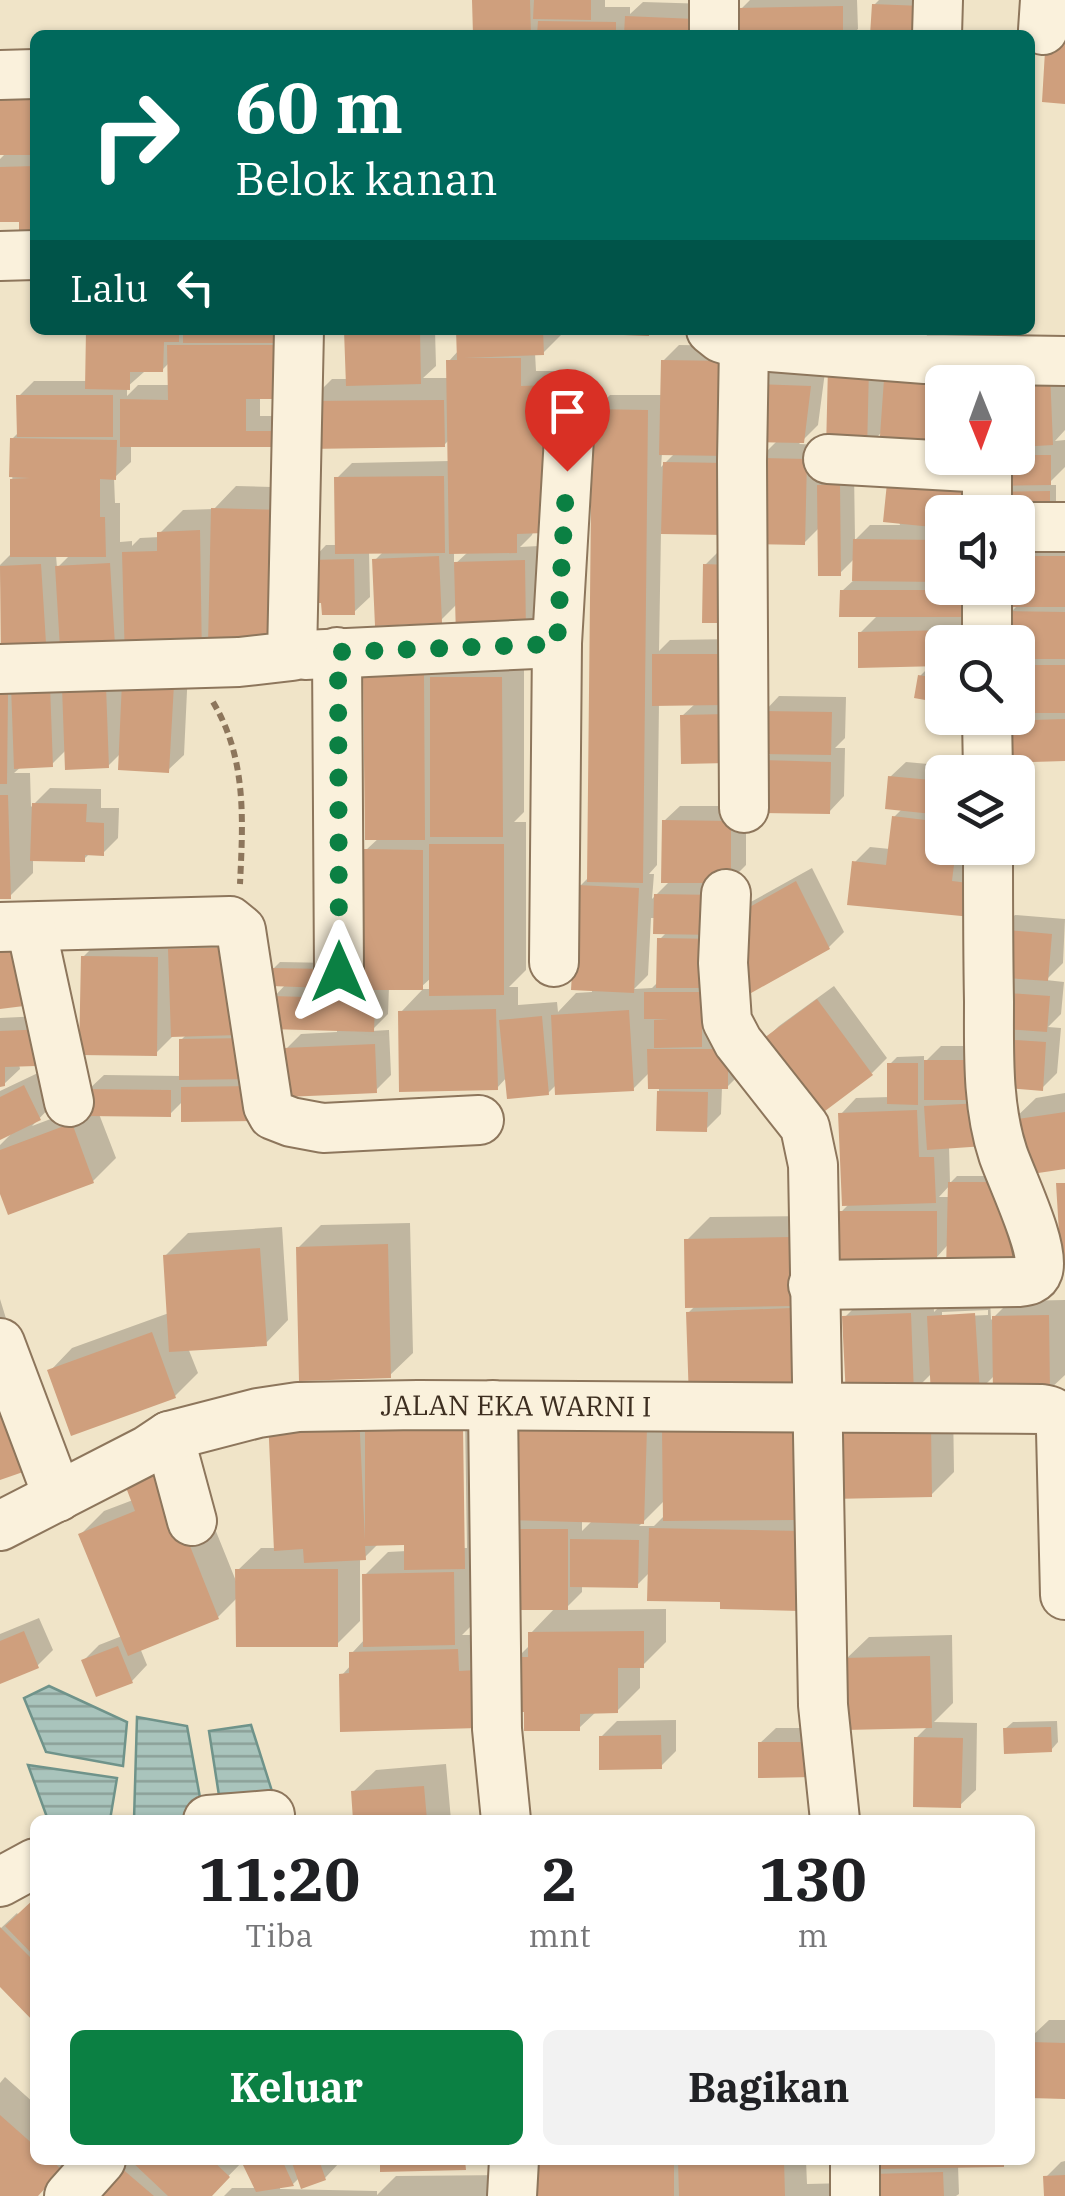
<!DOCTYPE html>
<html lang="id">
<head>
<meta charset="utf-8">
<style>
  body { margin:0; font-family:"IBM Plex Serif",serif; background:#f2f2f2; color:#202124; height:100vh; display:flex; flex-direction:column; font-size:38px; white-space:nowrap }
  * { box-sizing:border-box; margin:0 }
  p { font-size:32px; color:#757577 }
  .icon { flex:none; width:55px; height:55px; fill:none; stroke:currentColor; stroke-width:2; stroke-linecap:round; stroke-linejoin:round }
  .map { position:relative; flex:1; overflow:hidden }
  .panel { position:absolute; left:30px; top:1815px; width:1005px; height:350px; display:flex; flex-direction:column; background:#fff; border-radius:15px; box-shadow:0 2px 8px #0004 }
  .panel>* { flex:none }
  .hud { position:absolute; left:30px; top:30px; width:1005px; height:305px; border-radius:15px; box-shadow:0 2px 8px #0004; background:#00695c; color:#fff; overflow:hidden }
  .needle { width:65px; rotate:179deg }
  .controls { position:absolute; left:925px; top:365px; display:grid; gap:20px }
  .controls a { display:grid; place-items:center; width:110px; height:110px; border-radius:15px; background:#fff; box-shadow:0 2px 8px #0004; font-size:50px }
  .pin { position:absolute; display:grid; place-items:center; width:85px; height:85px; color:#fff; margin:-102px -42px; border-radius:50% 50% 50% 0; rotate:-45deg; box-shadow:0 0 10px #0007 }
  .pin .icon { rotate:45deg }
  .me { position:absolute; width:110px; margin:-55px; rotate:0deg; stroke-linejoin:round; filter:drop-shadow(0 0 8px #0008) }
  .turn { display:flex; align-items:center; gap:35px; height:210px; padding:0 40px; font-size:45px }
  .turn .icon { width:130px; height:130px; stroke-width:2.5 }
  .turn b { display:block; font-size:70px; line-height:85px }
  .then { display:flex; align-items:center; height:95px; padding:0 40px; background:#0003; gap:20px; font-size:38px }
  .eta { display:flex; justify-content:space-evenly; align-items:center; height:170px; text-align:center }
  .eta b { font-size:60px; font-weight:800; line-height:70px }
  .button { display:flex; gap:20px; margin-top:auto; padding:20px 40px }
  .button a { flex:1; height:115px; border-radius:15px; background:#0b8043; color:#fff; font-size:40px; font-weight:800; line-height:115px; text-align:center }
  .button a+a { background:#f2f2f2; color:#202124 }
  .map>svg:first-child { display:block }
  .water { fill:url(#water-rules); stroke:#6f938a; stroke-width:2.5 }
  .shadow { fill:#0003; fill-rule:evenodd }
  .building { fill:#cf9f7d }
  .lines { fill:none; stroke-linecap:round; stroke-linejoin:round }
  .minor-casing { stroke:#8d765c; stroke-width:52 }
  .path { stroke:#8d765c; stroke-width:6; stroke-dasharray:8 5; stroke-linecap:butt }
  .minor { stroke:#faf1dc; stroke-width:48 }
  .route { stroke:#0b8043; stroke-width:18; stroke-dasharray:0 32.4 }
  .labels { text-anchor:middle; stroke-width:10; stroke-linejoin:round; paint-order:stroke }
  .street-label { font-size:28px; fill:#3d2e20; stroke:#f7eed8 }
</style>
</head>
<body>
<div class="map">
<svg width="1065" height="2196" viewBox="0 0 1065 2196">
  <defs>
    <pattern id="water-rules" width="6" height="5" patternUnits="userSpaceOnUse" patternTransform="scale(2.5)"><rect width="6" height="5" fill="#a9c4bc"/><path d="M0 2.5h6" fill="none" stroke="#8ba098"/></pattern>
  </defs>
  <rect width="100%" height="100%" fill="#f0e4c8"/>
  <path class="water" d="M49,1686L127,1722L123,1766L46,1752L24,1698Z
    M137,1717L187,1726L203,1814L168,1820H134Z
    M251,1725L277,1807L222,1815L209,1731Z
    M28,1765L117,1778L110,1820H48Z"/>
  <path class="shadow" d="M475,0H605V7H630V14L643,2L709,4L708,35H475Z
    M750,0H857L858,29L852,35H741V9Z
    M879,0H937L873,35L874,5Z
    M35,81V237L21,219H0V159L7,152H0Z
    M88,330H309L260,397V416H297V429L131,445V462L114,478L115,503H120V542L132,541V546L140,538L160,537V533L183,510L214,509L236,486L307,488L281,645L127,648L62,640L46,656L4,659L0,565L13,552L12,439L19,432V396L34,381H88ZM170,362V385H138L127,396V387L144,372L162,370ZM56,555H70L57,568Z
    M347,330H435L436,366L423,378H449V361L459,350V330H566L543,353H535L536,371H566L567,430L532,535L520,547L539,546L541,617L525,633L458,603L440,621L375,560L384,551H369L370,597L354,612L311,561L326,545H338L337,478L352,463L450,461V439L444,445L309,402L332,379H348ZM454,552H468L454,565Z
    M679,345L746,346L725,533L661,531L659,651L670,640L737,639L742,745L682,716L696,703H659L657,865L649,874H654L652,899L671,880L664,821L680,806H746V865L733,878L749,903L812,868L844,932L829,947L745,994L742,1072L727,1087H722L721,1114L706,1129H659V1087L650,1072L633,1089L557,1084L548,1093L507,1077L497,1088L401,1012L423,989H431V978L421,987H389L388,1014L371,1031L389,1030L391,1075L376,1090L286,1049L301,1034L337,1032V1028L274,997L286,984L273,969L280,962L333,963L329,982L366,984V850L380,837L366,676L524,655V812L514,822H526V970L509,987H518V1005L557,1002L558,1012L576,993L592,992L580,886L590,876L595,410L610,395H663V361ZM662,453H675L661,467ZM651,918H656L667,932L660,939L659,981L652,988L634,989L648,975Z
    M845,352L883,353L882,380L942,382V452L883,431L866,448Z
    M772,369L825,372L818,425L799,444L821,445V484L835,470H854L855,540L870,525H900L890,484L982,477L978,512H942V588H984L965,642H942V664L861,666L860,633L879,614L842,591L855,579V558L840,573L820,527L804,543L759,459L778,440L757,385Z
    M1065,374V430L1055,441L1065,440V467L1047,485H1056V504L996,512V458H1018V382Z
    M1065,542V759L1006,718H1018V642H1011V612L1019,604L1010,588H1018V549Z
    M720,550H748L705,620V565Z
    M927,669L942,672V700L917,696L920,676Z
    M188,670L184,755L168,770L122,752L108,766L67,749L52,764L22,766L14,773H30L31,807L50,788L101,789V808H119L118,838L103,853H90L84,859L33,858V873L10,896L0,897V672Z
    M779,696L846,697L845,738L835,748H845L844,796L829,812L763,761L772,752L764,712Z
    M906,762L984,769L969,772H942V848H969L987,899L855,862L870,847L890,849L894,817L903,808L890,777Z
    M1015,915L1065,919L1063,963L1046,980L1064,982L1061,1014L1048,1027L1061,1028L1057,1073L1042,1088L996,1085L949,1146L950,1183L957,1176H1010L936,1258L841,1212L850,1203L841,1114L856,1098L890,1097V1064L897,1057L924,1056V1063L941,1046H1002L999,930ZM950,1185V1197H939Z
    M258,925L254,1118L183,1101L170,1114H99L116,1158L93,1181L0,1187V1145L12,1133L0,1138V1091L40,1072L55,1102L32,1126L88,1105V1090L104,1075L182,1076L181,1040L187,1034H175L156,1053L83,957L106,934Z
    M834,986L887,1058L872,1073L763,1041L779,1026Z
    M62,1015L51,1048L35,1063L19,1064L20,1069L4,1084H0V1018Z
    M1065,1093V1167L1013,1120L1036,1098Z
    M813,1216L810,1378L688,1313L695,1306L687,1240L710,1217Z
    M410,1223L413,1353L390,1375L298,1248L321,1225Z
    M282,1227L288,1320L266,1343L188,1348L198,1373L175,1396L50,1371L72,1348L169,1313L165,1256L188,1233Z
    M933,1291L934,1312L945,1301L990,1299L991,1320L1010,1301L1065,1300V1375L1049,1390L995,1375L979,1391L932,1373L913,1392L845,1317L868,1294ZM988,1310V1315L942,1317V1312Z
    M0,1299L16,1351L0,1367Z
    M485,1404L477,1620L462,1635H472L500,1703L342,1675L352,1664V1653L366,1638L365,1575L388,1552L407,1551L406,1539L379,1543L365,1557L360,1558V1621L337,1644L238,1597L218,1617L140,1648L147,1665L132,1681L84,1660L99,1645L122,1636L81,1534L104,1511L133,1500L180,1442L238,1586V1570L261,1548H276L271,1419ZM460,1414H465L467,1548H462Z
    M953,1405L954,1472L931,1495L832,1497Z
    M816,1406L823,1509L722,1600L650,1572L637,1585H582V1592L564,1610L666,1609V1642L643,1665H640V1688L617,1711H597L579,1728L517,1658L530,1645L531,1633L556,1607H506L515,1425ZM665,1500L666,1514L654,1526H639ZM582,1520H593L582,1531Z
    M39,1618L53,1650L37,1666L0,1681V1634Z
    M952,1635L953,1703L934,1722L977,1723L976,1790L960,1805L916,1738L928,1726L846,1659L869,1637Z
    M676,1720V1751L661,1766L601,1737L617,1721Z
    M1057,1721L1058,1742L1051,1750L1005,1729L1013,1722Z
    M776,1728H827V1759L760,1743Z
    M446,1764L451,1820H356L353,1792L376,1770Z
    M811,1815V1820H704L708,1816Z
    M35,1900V2017L0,1984V1929L17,1913L19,1916Z
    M1049,2020H1065V2097L1030,2095V2038Z
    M5,2077L35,2104V2160H70L37,2196H0V2083Z
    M130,2160H242L243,2161L209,2196H98Z
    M249,2160H340V2162L325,2178L300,2177L293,2184L280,2186V2189L377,2191V2195L396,2176L524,2175V2196H224L232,2188H256L244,2162L246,2163Z
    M532,2160H806L807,2184L849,2183V2196H533Z
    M876,2160H1007L1003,2164L958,2165L959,2194L956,2196H876L875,2175L884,2166Z
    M1065,2161V2196H1047L1046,2177L1061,2162Z"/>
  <path class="building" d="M472,0H530L531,35H473Z
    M534,0H591V20L533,19Z
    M1048,0L1065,1V104L1042,102Z
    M872,4L922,6V35H870Z
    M843,6V35H738V8Z
    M625,16L695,19L694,35H624Z
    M538,21L616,22V35H537Z
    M0,96H35V155H0Z
    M35,166V239L19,240V222H0V167Z
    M86,330H179V342H164L163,372H130V390L85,389Z
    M183,330H286V343H183Z
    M344,330H420L421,384L346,386Z
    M456,330H543L544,355L464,358H521V386L551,385L552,448L542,449L544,533L517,534V553L449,554L446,360H457Z
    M598,330H649V336L598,334Z
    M167,345H287V399H246V431H283V447H120V399L168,400Z
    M661,360L731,361L730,456L659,455Z
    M885,365L942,382V454L879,450Z
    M828,366L869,367L867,451L826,450Z
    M1050,372L1053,445L1018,447V382Z
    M754,384L811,386L804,443L754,442Z
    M16,395H113V437H17Z
    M444,400L445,447L307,449L306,401Z
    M592,409L648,410L643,883L587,882Z
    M10,438L117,440L116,480L100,479V517H105L106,557H10V479L30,478L9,477Z
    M1018,455H1051V485L994,486L993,458H1018Z
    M756,458L807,459L805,545L754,544Z
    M663,462L727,463L726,535L661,534Z
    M444,476L445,553L335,554L334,477Z
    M887,483L968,492L966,512H942V528L883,522Z
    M840,484L841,576H818L817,485Z
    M1050,491V514L1018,512L993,492Z
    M211,508L285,510L282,647L208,645Z
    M200,530L202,661L125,662L122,552L157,551V532Z
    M853,539L942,540V582L852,581Z
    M439,556L442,623L375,626L372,559Z
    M1018,556H1065V607H1007V588H1018Z
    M354,559L355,615H322L321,603H309V560Z
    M525,560L526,635L456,637L454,562Z
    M110,563L116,662L61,665L55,566Z
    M41,564L47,659L1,662L0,566Z
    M703,564L733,565V623H702Z
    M840,590H970V617H839Z
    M1009,611L1065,612V659H1018V642H1009Z
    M950,630L951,642H942V666L858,668V632Z
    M652,654H723V705L652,706Z
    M1018,665H1065V713H1018Z
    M424,674L425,840H365L363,675Z
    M918,675L942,679V703L914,698Z
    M430,677H502L503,837H430Z
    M122,682L174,684L169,773L118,770Z
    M50,685L53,767L14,769L11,686Z
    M106,686L109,768L65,770L62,687Z
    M0,694H8L7,784H0Z
    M761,711L832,712L831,755L760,754Z
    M727,714L728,763L681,764L680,715Z
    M1065,719V761L1000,763L998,721Z
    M760,760L831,762L830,814L759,813Z
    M888,776L942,781V815L885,809Z
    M0,795H8L11,899H0Z
    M32,803L87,804L86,822L104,823V856L85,855V862L30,861Z
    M892,816L942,822V848H956L952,881L977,884L972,917L847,905L852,861L886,865Z
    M662,820L731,821V883H661Z
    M429,844H504V995L429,996Z
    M364,849L423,850V990H364Z
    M796,881L830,949L744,997L730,918Z
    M577,885L639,888L634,993L571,990Z
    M654,894L719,895L718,935L653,934Z
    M997,929L1052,934L1048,981L993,977Z
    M24,934L32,1005L0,1009V936Z
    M657,938L717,939L716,988H656Z
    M236,947L239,1035L171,1037L168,949Z
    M81,956L158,957L157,1056L79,1055Z
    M271,968L327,969V988L270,986Z
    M644,992H717V1019H702V1047L654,1048V1020L669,1019H644Z
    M994,992L1050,996L1047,1032L991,1028Z
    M271,996L375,999L374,1032L270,1029Z
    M817,999L873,1075L817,1117L760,1041Z
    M496,1009L498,1090L399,1092L398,1011Z
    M629,1010L634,1091L555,1095L551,1015Z
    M542,1016L549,1095L507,1099L499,1020Z
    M48,1029L36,1053V1066L5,1067V1086L0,1087V1031Z
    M250,1038L251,1079L179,1080V1039Z
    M1000,1039L1046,1042L1043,1091L996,1087Z
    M375,1044L377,1093L286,1097L284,1048Z
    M647,1049H728V1089H648Z
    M924,1060H985L984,1100H924Z
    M887,1063H918V1105L887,1104Z
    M24,1085L41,1120L0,1140V1097Z
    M254,1086L255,1121L181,1122V1087Z
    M86,1089L171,1090V1117L86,1116Z
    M657,1091L708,1092L707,1132L656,1131Z
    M982,1103L985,1146L927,1150L924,1106Z
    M917,1110L919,1157H934L936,1203L842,1206L838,1113Z
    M1065,1112V1169L1018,1176L1010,1120Z
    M72,1123L94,1183L8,1215L0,1194V1150Z
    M948,1182H1004L1026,1274L946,1273Z
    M1056,1183H1065V1265L1061,1266Z
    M838,1211H937V1261L839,1273Z
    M791,1237L792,1306L685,1308L684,1239Z
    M388,1244L391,1378L299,1381L296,1247Z
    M260,1248L267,1346L169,1352L163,1255Z
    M792,1308L796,1396L689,1400L686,1312Z
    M911,1313L914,1395L846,1397L842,1316Z
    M975,1313L980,1394L931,1396L927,1316Z
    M1049,1315L1050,1393L993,1394L992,1316Z
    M152,1332L176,1398L71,1436L47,1370Z
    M0,1407L23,1472L0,1480Z
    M359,1414L365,1540V1427L463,1426L465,1569L404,1570V1545L365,1546L366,1560L304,1563L303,1549L274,1551L268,1418Z
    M512,1424L647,1428L644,1524L509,1520Z
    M794,1427L795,1520L663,1521L662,1428Z
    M931,1427L932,1497L830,1499L829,1428Z
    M157,1463L219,1619L128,1656L78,1534L135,1511L122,1477Z
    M649,1528L802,1531L800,1611L720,1609V1602L647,1601Z
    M504,1529H568V1610H504Z
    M570,1539L639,1540L638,1588L570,1587Z
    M235,1569H338V1647H236Z
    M454,1572L455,1645L363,1647L362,1574Z
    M24,1631L39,1668L0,1684V1641Z
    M644,1631V1668H618V1713L580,1714V1731H524V1712H516L515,1657H528V1632Z
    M118,1646L133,1683L96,1697L81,1660Z
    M458,1649L459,1671L477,1670L478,1728L340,1732L339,1674L349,1673V1652Z
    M930,1656L932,1728L845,1730L843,1658Z
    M1051,1727L1052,1752L1004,1754L1003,1728Z
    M661,1735L662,1769L599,1770V1736Z
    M914,1737L963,1738L961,1808L913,1807Z
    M758,1742H812L813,1777L758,1778Z
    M424,1786L427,1820H353L351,1791Z
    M35,1898V1957L5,1926Z
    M0,1927L35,1962V2023L0,1987Z
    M1030,2042L1065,2043V2099L1030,2098Z
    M0,2115L35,2146V2160H51L62,2170L38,2196H0Z
    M130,2160H212L230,2177L212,2196H168Z
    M250,2160H282L294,2186L256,2192L242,2163Z
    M291,2160H319L326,2180L301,2189Z
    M380,2160H465L466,2170L380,2172Z
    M530,2160H674V2196H530Z
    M678,2160H784L785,2196H679Z
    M874,2160H1004V2167L874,2169Z
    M120,2167L154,2196H94Z
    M943,2172L944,2196H873L872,2174Z
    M1065,2175V2196H1044L1043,2176Z"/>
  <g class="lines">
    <defs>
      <g id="minor">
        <path d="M714,0V35"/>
        <path d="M1043,30L1045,0"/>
        <path d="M937,35L938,0"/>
        <path d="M0,75L35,74"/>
        <path d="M0,256L35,255"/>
        <path d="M711,330L721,338L744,345L925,359L1065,361"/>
        <path d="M828,459L987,468"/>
        <path d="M987,512V458"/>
        <path d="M1018,527H1065"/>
        <path d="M987,588V642"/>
        <path d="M337,652L339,972"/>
        <path d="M305,655L557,643"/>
        <path d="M0,669L239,662L292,656L299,330"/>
        <path d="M987,718L988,772"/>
        <path d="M744,808L742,461L744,345"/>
        <path d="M726,894L723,963L727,1021L738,1042L805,1127L813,1165L823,1705L835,1820"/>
        <path d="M0,927L230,921L241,930L268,1106L273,1115L291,1122L323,1128L479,1120"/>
        <path d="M31,927L69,1102"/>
        <path d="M554,962L557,643L571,403"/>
        <path d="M813,1285L1019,1282C1027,1281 1035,1280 1038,1271C1046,1249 1011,1178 1003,1154C987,1106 989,1052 989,1002C988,950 988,899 988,848"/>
        <path d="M0,1343L58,1497"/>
        <path d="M493,1405L497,1729L506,1820"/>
        <path d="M169,1436L192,1521"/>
        <path id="s1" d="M0,1526L148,1450L169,1436L258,1413L298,1407L418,1405L1042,1409C1058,1411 1058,1417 1061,1431L1065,1595"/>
        <path d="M208,1820L270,1815"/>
        <path d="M0,1882L35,1863"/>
        <path d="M855,2160V2196"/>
        <path d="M69,2196L101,2160"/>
        <path d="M512,2196L514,2160"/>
      </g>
    </defs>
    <use href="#minor" class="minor-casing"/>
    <path class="path" d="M213,702C247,759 243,820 240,884"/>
    <use href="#minor" class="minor"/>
  </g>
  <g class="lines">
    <path class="route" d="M339,972L338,652L557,644L567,471"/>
  </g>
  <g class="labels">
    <g class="street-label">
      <text dy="10" stroke="none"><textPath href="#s1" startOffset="542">JALAN EKA WARNI I</textPath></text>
    </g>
  </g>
</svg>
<div class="controls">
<a><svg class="needle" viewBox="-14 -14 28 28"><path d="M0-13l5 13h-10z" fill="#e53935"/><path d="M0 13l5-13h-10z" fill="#757577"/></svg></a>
<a><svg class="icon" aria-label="sound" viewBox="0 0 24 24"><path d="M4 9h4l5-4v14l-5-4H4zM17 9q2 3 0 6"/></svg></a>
<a><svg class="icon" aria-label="search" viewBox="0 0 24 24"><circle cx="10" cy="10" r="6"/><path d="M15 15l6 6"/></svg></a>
<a><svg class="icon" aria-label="layers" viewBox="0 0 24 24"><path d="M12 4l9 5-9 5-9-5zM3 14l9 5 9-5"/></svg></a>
</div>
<div class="pin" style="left:567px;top:471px;background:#d93025"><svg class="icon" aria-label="arrive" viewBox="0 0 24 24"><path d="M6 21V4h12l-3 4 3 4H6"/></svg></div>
<svg class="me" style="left:339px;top:972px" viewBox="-20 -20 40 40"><path d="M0-17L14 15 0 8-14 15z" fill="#0b8043" stroke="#fff" stroke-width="4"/></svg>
<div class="hud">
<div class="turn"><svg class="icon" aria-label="right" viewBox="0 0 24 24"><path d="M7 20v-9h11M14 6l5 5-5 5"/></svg><div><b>60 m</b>Belok kanan</div></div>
<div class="then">Lalu<svg class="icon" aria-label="left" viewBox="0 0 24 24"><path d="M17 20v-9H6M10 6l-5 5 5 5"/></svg></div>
</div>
<section class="panel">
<div class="eta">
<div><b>11:20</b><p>Tiba</p></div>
<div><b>2</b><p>mnt</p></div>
<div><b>130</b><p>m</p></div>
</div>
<div class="button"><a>Keluar</a><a>Bagikan</a></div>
</section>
</div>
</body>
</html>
